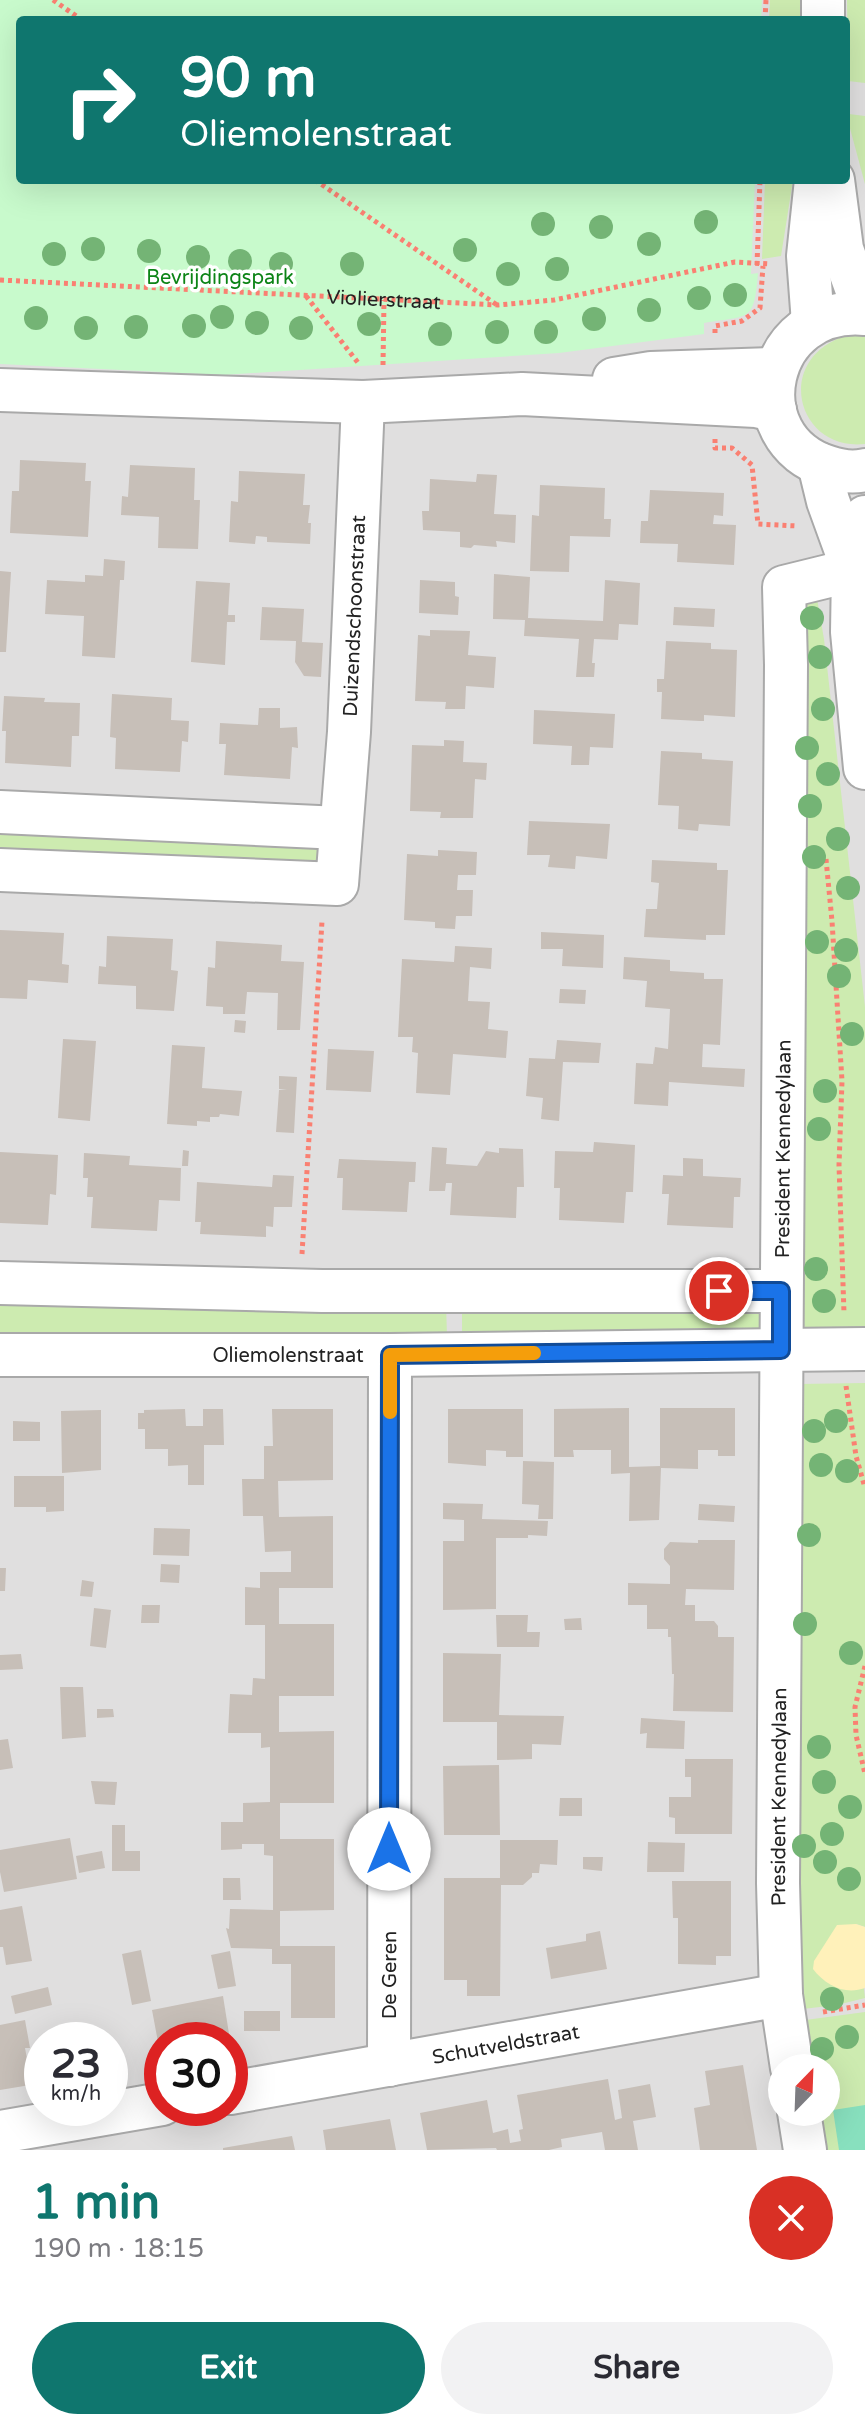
<!DOCTYPE html>
<html lang="en">
<head>
<meta charset="utf-8">
<style>
  body { margin:0; font-family:"Varela Round",sans-serif; background:#f2f2f3; color:#2b2b33; height:100vh; display:flex; flex-direction:column; font-size:30px; white-space:nowrap }
  * { box-sizing:border-box; margin:0 }
  p { font-size:26px; color:#7c7c81 }
  .icon { flex:none; width:44px; height:44px; fill:none; stroke:currentColor; stroke-width:2; stroke-linecap:round; stroke-linejoin:round }
  .map { position:relative; height:2150px; overflow:hidden }
  .sheet { display:flex; flex-direction:column; background:#fff; flex:1 }
  .sheet>* { flex:none }
  .top-card { position:absolute; left:16px; top:16px; width:834px; height:168px; border-radius:8px; box-shadow:0 8px 32px #0002; background:#0f766e; color:#fff; overflow:hidden }
  .needle { width:52px; rotate:23deg }
  .tools { position:absolute; left:768px; top:2054px; display:grid; gap:16px }
  .tools a { display:grid; place-items:center; width:72px; height:72px; border-radius:50%; background:#fff; box-shadow:0 8px 32px #0002; font-size:40px }
  .speed { position:absolute; left:24px; top:2022px; display:flex; gap:16px; font-size:40px; font-weight:700; text-align:center }
  .speed>* { display:grid; place-content:center; width:104px; height:104px; border-radius:50%; background:#fff; box-shadow:0 8px 32px #0002; line-height:1 }
  .speed small { font-size:20px; font-weight:400 }
  .speed .limit { border:12px solid #d22; background:#fff; color:#111 }
  .pin { position:absolute; display:grid; place-items:center; width:68px; height:68px; color:#fff; margin:-34px; border:4px solid #fff; border-radius:50%; box-shadow:0 2px 8px #0007 }
  .me { position:absolute; width:88px; margin:-44px; rotate:0deg; stroke-linejoin:round; filter:drop-shadow(0 0 6px #0008) }
  .turn { display:flex; align-items:center; gap:28px; height:168px; padding:0 32px; font-size:36px }
  .turn .icon { width:104px; height:104px; stroke-width:2.5 }
  .turn b { display:block; font-size:56px; line-height:68px }
  .round { display:grid; place-items:center; flex:none; width:84px; height:84px; border-radius:42px; background:#f2f2f3 }
  .overview { display:flex; align-items:center; justify-content:space-between; height:136px; padding:0 32px }
  h1 { font-size:48px; font-weight:700; line-height:60px; color:#0f766e }
  .action { display:flex; gap:16px; margin-top:auto; padding:16px 32px }
  .action a { flex:1; height:92px; border-radius:48px; background:#0f766e; color:#fff; font-size:32px; font-weight:700; line-height:92px; text-align:center }
  .action a+a { background:#f2f2f3; color:#2b2b33 }
  .map>svg:first-child { display:block }
  .residential { fill:#e0dfdf; fill-rule:evenodd }
  .grass { fill:#cdebb0 }
  .sand { fill:#fff1ba }
  .park { fill:#c8facc }
  .pitch { fill:#88e0be }
  .building { fill:#c7bfb8 }
  .lines { fill:none; stroke-linecap:round; stroke-linejoin:round }
  .minor-casing { stroke:#a9a9a9; stroke-width:46 }
  .path { stroke:#fa8072; stroke-width:5; stroke-dasharray:4 4; stroke-linecap:butt }
  .minor { stroke:#fff; stroke-width:42 }
  .tree { fill:#74b475 }
  .route-casing { stroke:#114b97; stroke-width:20 }
  .route { stroke:#1a73e8; stroke-width:14 }
  .slow { stroke:#f59e0b; stroke-width:14 }
  .labels { text-anchor:middle; stroke-width:7; stroke-linejoin:round; paint-order:stroke }
  .park-label { font-size:20px; fill:#0c8416; stroke:#fff }
  .street-label { font-size:20px; fill:#222; stroke:#fff }
</style>
</head>
<body>
<div class="map">
<svg width="865" height="2150" viewBox="0 0 865 2150">
  <rect width="100%" height="100%" fill="#f2efe9"/>
  <path class="residential" d="M0,0H865V2150H0ZM20,20H846V180H20ZM42,2040H110V2108H42ZM162,2040H230V2108H162ZM782,2068H826V2112H782Z"/>
  <path class="grass" d="M770,0H800V20H769Z
    M847,0H865V83L848,81Z
    M849,114L865,116V184L848,121Z
    M765,180H793L781,256L762,259Z
    M852,334L865,335V444C795,452 771,354 852,334Z
    M815,587L824,639L865,1007V1333C844,1333 814,1339 800,1322L797,593Z
    M0,826L317,845L321,857L316,865L0,851Z
    M0,1293L446,1303L447,1336L0,1339Z
    M462,1302L760,1305L763,1325L756,1332L462,1336Z
    M865,1383V1927L856,1924L865,1998L837,2005L794,2010L798,1384Z
    M865,2012V2150H820L813,2112H826V2068H806L798,2021Z"/>
  <path class="sand" d="M856,1924L865,1927V1988C845,1995 826,1986 813,1969L814,1961L837,1925Z"/>
  <path class="park" d="M0,0H762L761,20H20V180H755L751,274L758,273C754,323 750,315 704,323V334L559,353L223,375L0,364Z"/>
  <path class="pitch" d="M865,2105V2150H839L833,2110Z"/>
  <path class="building" d="M20,460L86,463L85,481H91L88,537L10,533L12,491H19Z
    M130,465L195,468L194,500H200L198,549L158,548L159,517L121,515L122,496L128,497Z
    M239,471L305,474L303,505H310L308,523H311L310,544L267,542V537L256,536L255,544L229,542L231,501L238,502Z
    M477,474L497,475L494,514L516,515L515,543L496,541L497,547L474,545L471,548L460,547V532L423,530L422,511H429L430,479L476,482Z
    M540,485L605,488L604,519H611L610,537L570,536L569,572L530,571L532,515L539,516Z
    M650,490L724,493L723,516L714,515L713,524L736,525L734,565L677,562L678,544L640,543L641,521H648Z
    M104,559L125,561L124,580H120L115,658L82,656L84,616L45,614L47,580L85,582V575L103,576Z
    M0,571L11,572L6,652H0Z
    M494,574L530,577L528,618L603,621L605,580L640,583L638,625L619,624L618,640L594,639L592,663H595L594,677H576L579,639L524,636L525,620L493,619Z
    M420,580L455,582V596L459,597L458,615L419,613Z
    M196,581L230,583L228,615H235V622H227L225,665L191,662Z
    M262,607L304,609L302,642L323,643L321,677L304,676L295,662L296,641L260,640Z
    M674,607L715,609L714,627L673,625Z
    M430,630L470,631L468,655L496,657L494,688L466,686L465,709H445L446,702L415,701L418,635L430,636Z
    M666,641L711,643V649L737,650L735,717L704,715V721H700L661,719L662,692H657V679H664Z
    M112,694L172,698L171,720L189,721L188,742L182,741L180,772L115,769L116,738L110,737Z
    M4,696L45,698L44,702L80,703L79,736H72L71,767L5,763L6,731H2Z
    M259,708H280V728L297,727L298,748L292,747L290,779L224,775L226,744H219L220,723L258,725Z
    M534,710L615,714L613,748L590,747L589,765H571L572,746L533,744Z
    M444,740L464,741L463,762L487,763L486,780L475,779L473,818H440L441,812L410,811L412,745L444,746Z
    M661,751L702,753V759L733,761L730,826L699,824L698,831L678,829L679,806L658,805Z
    M529,821L610,824L607,859L576,856L575,869L548,867L550,855H527Z
    M438,850L477,852L476,875H458L457,890H473L472,916H456L455,929L435,928V922L404,920L407,854L438,856Z
    M652,860L717,863V870H728L725,935H706V940L644,937L646,909H657L659,883L651,882Z
    M0,930L64,933L62,964L69,965L68,983L28,980L27,999L0,998Z
    M541,932L604,935L603,968L562,966L563,949H541Z
    M107,936L173,939L171,970L178,971L174,1011L136,1009V986L98,984L99,966L106,967Z
    M216,941L282,945L281,961L304,962L300,1030H277L278,993L247,992L245,1014H223V1007L206,1006L208,967L215,968Z
    M455,946L492,948L491,969L470,967L468,1001L490,1002L488,1029L508,1031L506,1058L453,1054L450,1095L416,1093L418,1053L412,1052L413,1037H398L402,959L454,962Z
    M624,957L670,960V971L704,973V979H723L720,1045L703,1044L702,1067L745,1069L744,1087L669,1082L668,1106L634,1104L636,1063L653,1064L655,1047L668,1049L670,1009L645,1007L647,981L623,979Z
    M560,989L586,990L585,1004L559,1003Z
    M235,1020L246,1021L245,1033L234,1032Z
    M63,1039L96,1041L90,1121L58,1118Z
    M557,1040L601,1043L599,1063L563,1062L559,1121L541,1119L543,1098L526,1096L529,1058L555,1059Z
    M172,1045L205,1047L202,1088L242,1091L239,1116L220,1114L219,1117H210V1122L197,1121V1126L167,1124Z
    M328,1049L374,1051L371,1092L326,1090Z
    M279,1076L297,1077L294,1133L276,1132L279,1090L287,1089H279Z
    M594,1142L635,1145L633,1192H626L624,1223L559,1220L560,1188H554L555,1151L593,1152Z
    M432,1147L447,1148L446,1164L477,1166L486,1151L499,1153V1148L523,1149L524,1187H517L516,1218L450,1215L452,1183H446L445,1191H429Z
    M183,1150L189,1151L188,1166H182Z
    M0,1152L58,1155L56,1195L50,1194L48,1225L0,1223Z
    M84,1153L130,1156L129,1165L181,1168L180,1201L159,1200L157,1231L91,1228L93,1197H87L88,1178H83Z
    M683,1158L703,1159V1176L741,1178L740,1197H734L733,1228L667,1225L669,1194H662L663,1175L683,1176Z
    M339,1159L416,1162L415,1182H409L407,1212L342,1210L343,1178H337Z
    M273,1175L294,1176L292,1207H274L273,1227L266,1226V1237L200,1234L201,1222H195L197,1182L272,1187Z
    M629,1408V1467L660,1466V1408H735V1456H718V1450H698V1469L661,1468L659,1520L629,1521L630,1473L611,1474V1450H573L574,1457H554V1409Z
    M185,1409L186,1426H203V1409H223L224,1445H204V1485H188V1465L168,1466V1449H145V1429H138V1413H144V1410Z
    M272,1409H333V1480L278,1481L279,1517L333,1516V1588H279V1624H334V1696H279V1732L334,1731V1803H280V1839H334V1910L280,1911V1946H335V2018H291V1964H272V1949L231,1948L226,1928L229,1929L230,1909L273,1910V1856L264,1855V1844H242V1849L221,1850V1822H243V1803L270,1802V1747L261,1748V1733H228L230,1694L252,1695L253,1678L265,1679V1625H245V1587L260,1588V1572H291V1551L265,1552L263,1516H243L242,1479H264V1446H273Z
    M448,1409H523V1457H506V1451L486,1450V1466L448,1463Z
    M101,1410V1470L62,1473L61,1411Z
    M13,1421L40,1422V1441H13Z
    M523,1461L554,1462L553,1519H538L539,1505L522,1504Z
    M14,1476H64V1511L46,1512V1507H14Z
    M443,1503L483,1504L482,1519L548,1521L547,1536L528,1535V1538H496V1609L443,1610V1541H464V1520L443,1519Z
    M699,1504L735,1506L734,1522L698,1520Z
    M154,1528L190,1529L189,1556L153,1555Z
    M698,1540H735L734,1590L686,1589L685,1605H695V1621H714L718,1626V1637H734L733,1712L673,1711L674,1674H672L671,1637H668V1629H647V1605H628V1583L670,1584V1566L664,1559V1549L670,1542L698,1543Z
    M161,1564L180,1565L179,1583L160,1582Z
    M0,1568H6L5,1591H0Z
    M82,1580L94,1582L92,1597L80,1596Z
    M142,1605H160L159,1623H141Z
    M94,1608L111,1610L106,1648L90,1646Z
    M496,1615H528L527,1632H540L539,1647H497Z
    M581,1618L582,1630H565L564,1619Z
    M443,1653L501,1654L499,1715L564,1716L561,1745L532,1744V1759L497,1760V1722H443Z
    M21,1654L23,1669L0,1670V1655Z
    M60,1687H83L86,1737L62,1739Z
    M97,1709H113L114,1717L97,1718Z
    M641,1718L685,1721L684,1749L646,1748L647,1733L640,1734Z
    M8,1739L13,1768L0,1770V1740Z
    M685,1759H733L732,1834H675V1818L669,1817V1797H691V1777H685Z
    M499,1765L500,1835H444L443,1766Z
    M91,1781L117,1782L115,1805L95,1804Z
    M560,1798H582V1816H559Z
    M112,1825H125V1851H140V1871H112Z
    M70,1838L77,1879L4,1892L0,1872V1850Z
    M500,1840H558L557,1865L540,1864L539,1873H532V1877L523,1885H501L500,1996H467V1980H444V1878H500Z
    M648,1842L685,1843L684,1872H647Z
    M102,1851L105,1868L79,1873L76,1856Z
    M583,1857H603L602,1871L583,1869Z
    M223,1878H240L241,1900H223Z
    M672,1881H731V1956H716V1965L678,1964V1918H673Z
    M22,1906L32,1961L6,1965L3,1947H0V1910Z
    M600,1931L607,1969L551,1979L546,1948L586,1941V1934Z
    M141,1950L151,2001L132,2005L122,1954Z
    M230,1951L236,1986L218,1989L211,1955Z
    M48,1987L52,2005L15,2014L11,1996Z
    M223,1996L230,2040H162L161,2058L152,2010Z
    M244,2011H280V2031H244Z
    M25,2020L30,2048H25L27,2059L42,2056V2083L0,2090V2025Z
    M743,2065L757,2150H700L694,2108L710,2105L705,2071Z
    M608,2079L615,2120L622,2118L618,2090L650,2084L656,2117L633,2121L638,2150H605L602,2132L561,2139L562,2147L549,2150H497L496,2148L427,2150L420,2113L487,2100L493,2133L508,2129L510,2143L521,2141L519,2130L523,2129L517,2095Z
    M390,2119L396,2150H326L323,2130Z
    M292,2136L295,2150H223V2148Z"/>
  <g class="lines">
    <defs>
      <g id="minor">
        <path d="M823,0V20"/>
        <path d="M833,180L842,249L865,313"/>
        <path d="M865,314C765,305 738,438 828,467C840,471 853,473 865,470"/>
        <path d="M813,323L808,256L816,180"/>
        <path d="M614,379L651,373L776,369"/>
        <path d="M0,390L363,402L522,394L756,406L775,410"/>
        <path d="M819,464L828,501L853,570"/>
        <path d="M865,517L853,570L852,632L865,768"/>
        <path d="M0,812L340,828"/>
        <path id="s2" d="M0,870L337,884L349,732L363,402"/>
        <path d="M0,1283L322,1291H781"/>
        <path id="s3" d="M0,1355H390L865,1349"/>
        <path id="s4" d="M389,2065L390,1355"/>
        <path id="s5" d="M792,2068L781,1995L778,1883L786,665L784,587L853,570"/>
        <path id="s6" d="M230,2093L781,1995"/>
        <path d="M799,2112L805,2150"/>
        <path d="M0,2132L162,2104"/>
      </g>
    </defs>
    <use href="#minor" class="minor-casing"/>
    <g class="path">
      <path d="M53,0L82,20"/>
      <path d="M765,20L766,0"/>
      <path d="M315,180L497,305"/>
      <path d="M757,265L760,180"/>
      <path id="s1" d="M0,280L498,305L554,300L735,262L770,264"/>
      <path d="M306,296L359,364"/>
      <path d="M715,333V326L742,321L760,308L763,266"/>
      <path d="M383,365L384,300"/>
      <path d="M715,439V448H732L752,465L758,524L797,526"/>
      <path d="M826,859L832,921L842,1081L839,1165L844,1313"/>
      <path d="M302,1254L322,921"/>
      <path d="M846,1386L856,1456L865,1488"/>
      <path d="M865,1666L855,1707L856,1735L865,1774"/>
      <path d="M823,2012L865,2005"/>
    </g>
    <use href="#minor" class="minor"/>
  </g>
  <g class="tree">
    <circle cx="706" cy="222" r="12"/>
    <circle cx="543" cy="224" r="12"/>
    <circle cx="601" cy="227" r="12"/>
    <circle cx="649" cy="244" r="12"/>
    <circle cx="93" cy="249" r="12"/>
    <circle cx="465" cy="250" r="12"/>
    <circle cx="149" cy="251" r="12"/>
    <circle cx="54" cy="254" r="12"/>
    <circle cx="198" cy="257" r="12"/>
    <circle cx="240" cy="261" r="12"/>
    <circle cx="281" cy="264" r="12"/>
    <circle cx="352" cy="264" r="12"/>
    <circle cx="557" cy="269" r="12"/>
    <circle cx="508" cy="274" r="12"/>
    <circle cx="735" cy="295" r="12"/>
    <circle cx="699" cy="298" r="12"/>
    <circle cx="649" cy="310" r="12"/>
    <circle cx="222" cy="317" r="12"/>
    <circle cx="36" cy="318" r="12"/>
    <circle cx="594" cy="319" r="12"/>
    <circle cx="257" cy="323" r="12"/>
    <circle cx="369" cy="324" r="12"/>
    <circle cx="194" cy="326" r="12"/>
    <circle cx="136" cy="327" r="12"/>
    <circle cx="86" cy="328" r="12"/>
    <circle cx="301" cy="328" r="12"/>
    <circle cx="497" cy="332" r="12"/>
    <circle cx="546" cy="332" r="12"/>
    <circle cx="440" cy="334" r="12"/>
    <circle cx="812" cy="618" r="12"/>
    <circle cx="820" cy="657" r="12"/>
    <circle cx="823" cy="709" r="12"/>
    <circle cx="807" cy="748" r="12"/>
    <circle cx="828" cy="774" r="12"/>
    <circle cx="810" cy="806" r="12"/>
    <circle cx="838" cy="839" r="12"/>
    <circle cx="814" cy="857" r="12"/>
    <circle cx="848" cy="888" r="12"/>
    <circle cx="817" cy="942" r="12"/>
    <circle cx="846" cy="950" r="12"/>
    <circle cx="839" cy="976" r="12"/>
    <circle cx="852" cy="1034" r="12"/>
    <circle cx="825" cy="1091" r="12"/>
    <circle cx="819" cy="1129" r="12"/>
    <circle cx="816" cy="1269" r="12"/>
    <circle cx="824" cy="1301" r="12"/>
    <circle cx="836" cy="1421" r="12"/>
    <circle cx="814" cy="1431" r="12"/>
    <circle cx="821" cy="1465" r="12"/>
    <circle cx="847" cy="1471" r="12"/>
    <circle cx="809" cy="1535" r="12"/>
    <circle cx="805" cy="1624" r="12"/>
    <circle cx="851" cy="1653" r="12"/>
    <circle cx="819" cy="1747" r="12"/>
    <circle cx="824" cy="1782" r="12"/>
    <circle cx="850" cy="1807" r="12"/>
    <circle cx="832" cy="1834" r="12"/>
    <circle cx="804" cy="1846" r="12"/>
    <circle cx="825" cy="1862" r="12"/>
    <circle cx="849" cy="1879" r="12"/>
    <circle cx="832" cy="1999" r="12"/>
    <circle cx="847" cy="2037" r="12"/>
    <circle cx="822" cy="2049" r="12"/>
  </g>
  <g class="lines">
    <defs>
      <path id="route" d="M389,1849L390,1355L781,1350V1291H719"/>
    </defs>
    <use href="#route" class="route-casing"/>
    <use href="#route" class="route"/>
    <path class="slow" d="M390,1412V1355L534,1353"/>
  </g>
  <g class="labels">
    <g class="park-label">
      <text x="220" y="284">Bevrijdingspark</text>
    </g>
    <g class="street-label">
      <text dy="7" stroke="none"><textPath href="#s1" startOffset="384">Violierstraat</textPath></text>
      <text dy="7" stroke="none"><textPath href="#s2" startOffset="606">Duizendschoonstraat</textPath></text>
      <text dy="7" stroke="none"><textPath href="#s5" startOffset="920">President Kennedylaan</textPath></text>
      <text dy="7" stroke="none"><textPath href="#s3" startOffset="288">Oliemolenstraat</textPath></text>
      <text dy="7" stroke="none"><textPath href="#s5" startOffset="272">President Kennedylaan</textPath></text>
      <text dy="7" stroke="none"><textPath href="#s4" startOffset="90">De Geren</textPath></text>
      <text dy="7" stroke="none"><textPath href="#s6" startOffset="280">Schutveldstraat</textPath></text>
    </g>
  </g>
</svg>
<div class="tools">
<a><svg class="needle" viewBox="-14 -14 28 28"><path d="M0-13l5 13h-10z" fill="#e53935"/><path d="M0 13l5-13h-10z" fill="#7c7c81"/></svg></a>
</div>
<div class="speed"><div>23<small>km/h</small></div><div class="limit">30</div></div>
<div class="pin" style="left:719px;top:1291px;background:#d93025"><svg class="icon" aria-label="arrive" viewBox="0 0 24 24"><path d="M6 21V4h12l-3 4 3 4H6"/></svg></div>
<svg class="me" style="left:389px;top:1849px" viewBox="-20 -20 40 40"><circle r="19" fill="#fff"/><path d="M0-13L10 11 0 6-10 11z" fill="#1a73e8"/></svg>
<div class="top-card">
<div class="turn"><svg class="icon" aria-label="right" viewBox="0 0 24 24"><path d="M7 20v-9h11M14 6l5 5-5 5"/></svg><div><b>90 m</b>Oliemolenstraat</div></div>
</div>
</div>
<section class="sheet">
<div class="overview"><div><h1>1 min</h1><p>190 m · 18:15</p></div><a class="round" style="background:#d93025;color:#fff"><svg class="icon" aria-label="close" viewBox="0 0 24 24"><path d="M6 6l12 12M18 6L6 18"/></svg></a></div>
<div class="action"><a>Exit</a><a>Share</a></div>
</section>
</body>
</html>
